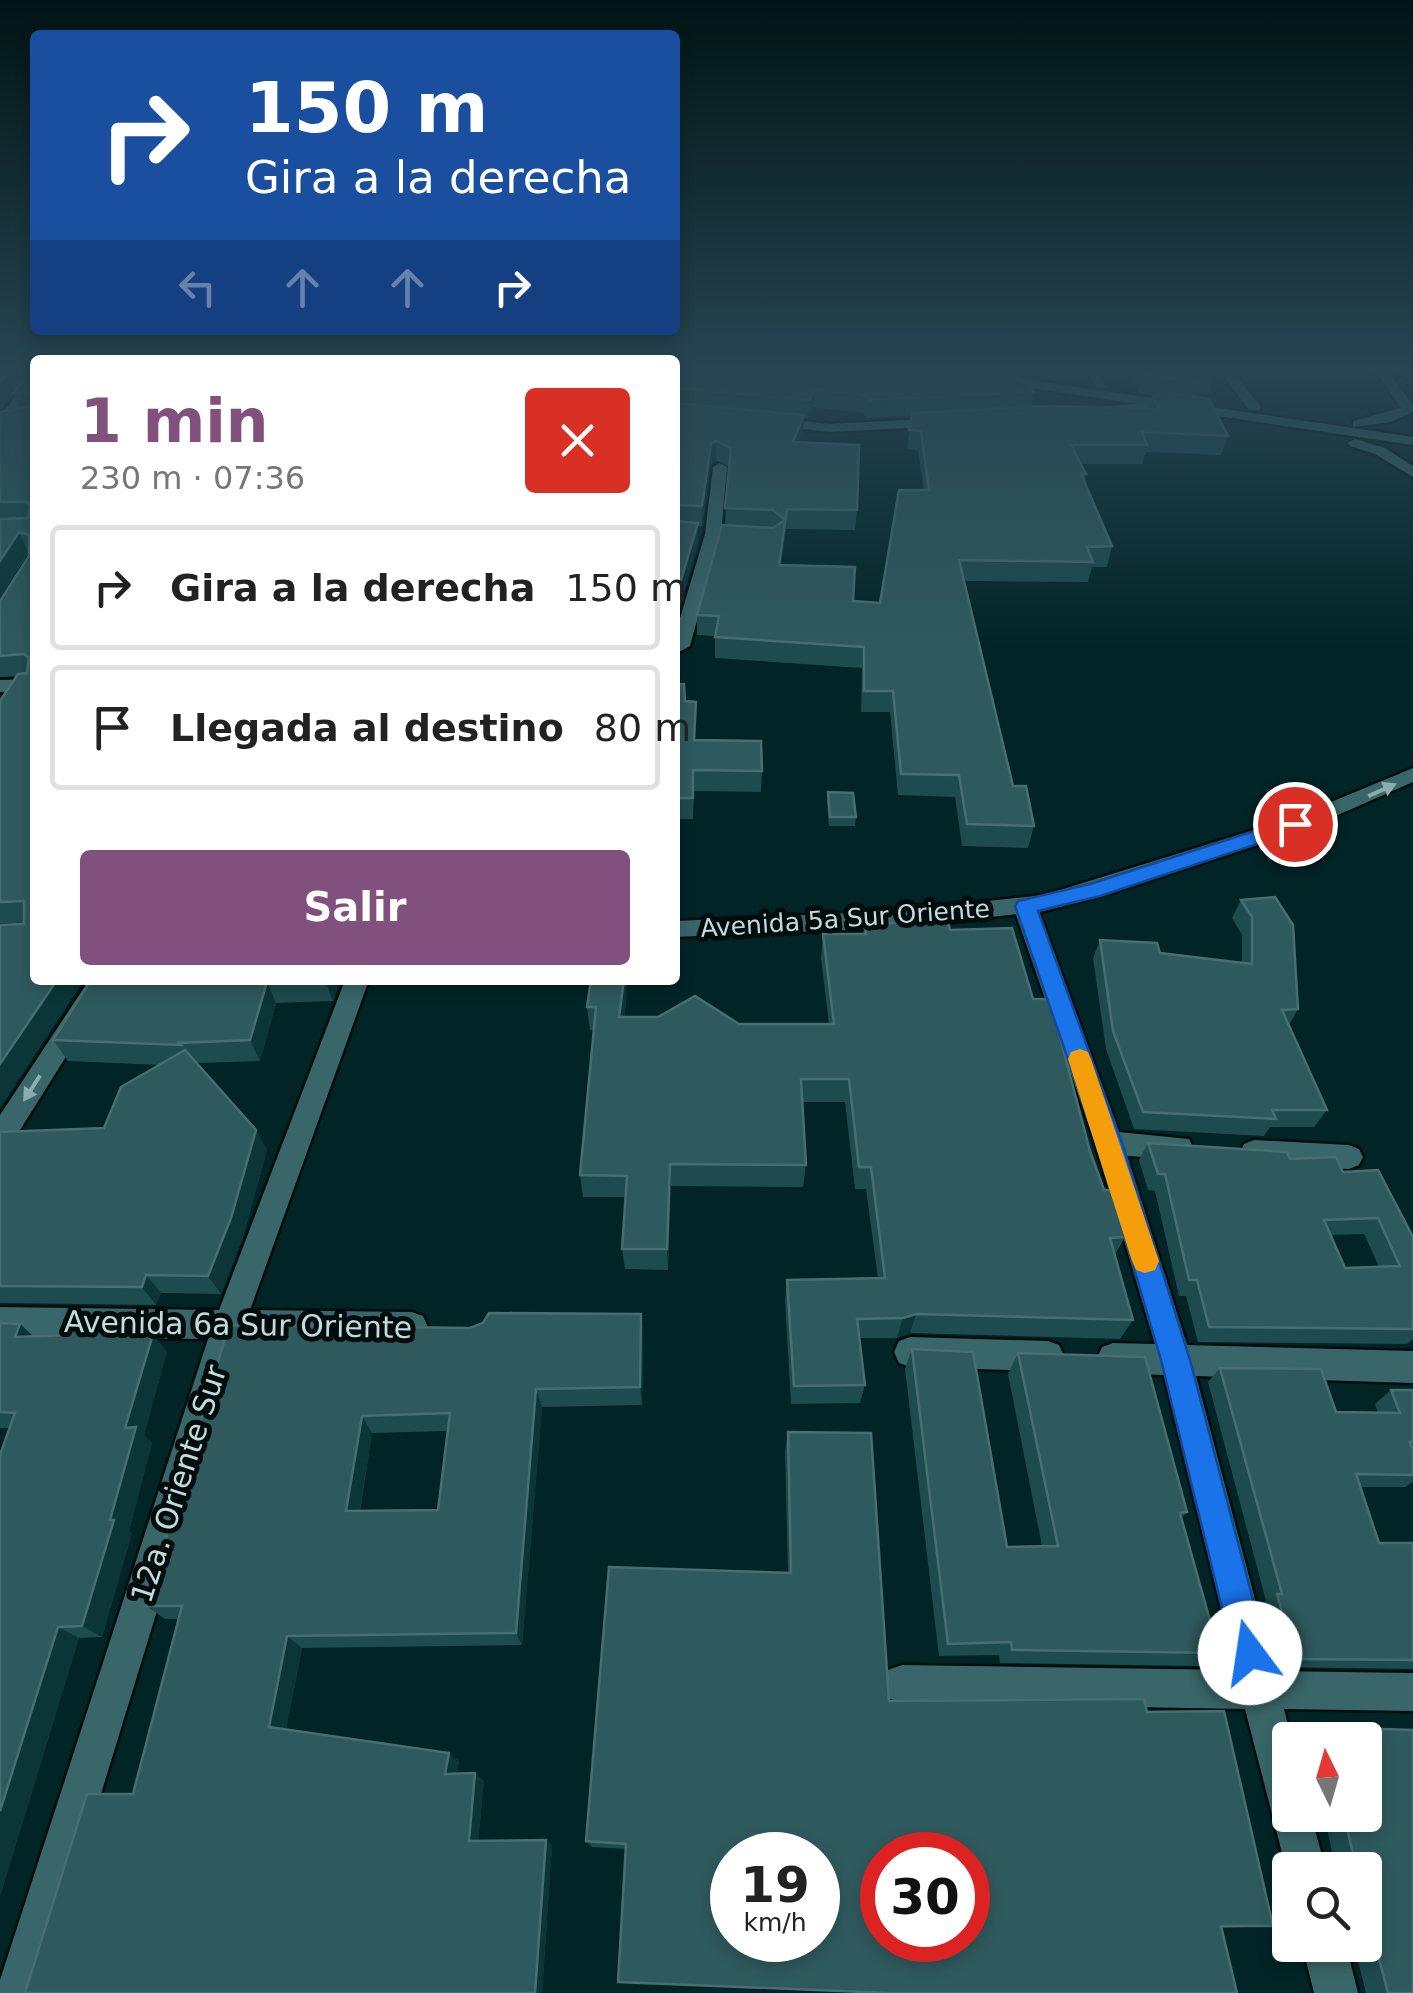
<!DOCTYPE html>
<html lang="es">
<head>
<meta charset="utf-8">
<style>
  body { margin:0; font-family:"DejaVu Sans",sans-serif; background:#f2f2f2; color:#222; height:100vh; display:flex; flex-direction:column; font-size:38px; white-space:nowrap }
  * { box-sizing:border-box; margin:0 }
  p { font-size:32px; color:#767676 }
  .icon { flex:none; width:55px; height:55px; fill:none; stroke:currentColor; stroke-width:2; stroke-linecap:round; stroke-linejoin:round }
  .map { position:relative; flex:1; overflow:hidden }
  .side { position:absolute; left:30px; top:355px; width:650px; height:630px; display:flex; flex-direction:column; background:#fff; border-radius:10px; box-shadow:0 5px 15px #0003 }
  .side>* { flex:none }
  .banner { position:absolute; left:30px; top:30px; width:650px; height:305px; border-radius:10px; box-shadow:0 5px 15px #0003; background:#1a4fa0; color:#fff; overflow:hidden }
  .needle { width:65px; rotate:355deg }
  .tools { position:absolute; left:1272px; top:1722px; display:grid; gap:20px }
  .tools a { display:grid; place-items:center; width:110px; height:110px; border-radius:10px; background:#fff; box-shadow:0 5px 15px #0003; font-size:50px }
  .speed { position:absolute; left:710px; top:1832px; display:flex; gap:20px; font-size:50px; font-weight:700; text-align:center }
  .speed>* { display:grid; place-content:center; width:130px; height:130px; border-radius:50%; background:#fff; box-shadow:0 5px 15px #0003; line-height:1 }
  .speed small { font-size:25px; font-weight:400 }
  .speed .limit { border:15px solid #d22; background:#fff; color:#111 }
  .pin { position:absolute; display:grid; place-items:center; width:85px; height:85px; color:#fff; margin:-42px; border:5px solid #fff; border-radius:50%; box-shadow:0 2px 10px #0007 }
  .me { position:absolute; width:110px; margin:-55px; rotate:346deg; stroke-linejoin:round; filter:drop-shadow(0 0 8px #0008) }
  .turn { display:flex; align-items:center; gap:35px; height:210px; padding:0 50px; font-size:45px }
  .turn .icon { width:130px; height:130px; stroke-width:2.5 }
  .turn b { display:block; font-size:70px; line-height:85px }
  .lanes { display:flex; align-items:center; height:95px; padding:0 50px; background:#0003; justify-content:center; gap:50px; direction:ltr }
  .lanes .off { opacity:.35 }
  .round { display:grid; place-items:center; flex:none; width:105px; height:105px; border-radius:10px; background:#f2f2f2 }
  .summary { display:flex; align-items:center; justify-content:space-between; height:170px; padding:0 50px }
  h1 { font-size:60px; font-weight:600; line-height:75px; color:#82507c }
  .cta { display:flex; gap:20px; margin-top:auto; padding:20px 50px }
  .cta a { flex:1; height:115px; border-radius:10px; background:#82507c; color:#fff; font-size:40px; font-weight:600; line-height:115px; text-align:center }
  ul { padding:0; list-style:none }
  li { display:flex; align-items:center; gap:30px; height:125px; margin:0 20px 15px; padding:0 30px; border:5px solid #e0e0e0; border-radius:10px }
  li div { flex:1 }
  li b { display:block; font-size:38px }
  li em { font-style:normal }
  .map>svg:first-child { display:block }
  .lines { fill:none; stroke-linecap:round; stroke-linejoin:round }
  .street-casing { stroke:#000c0d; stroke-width:5 }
  .secondary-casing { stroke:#000c0d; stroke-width:5 }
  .street { fill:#396668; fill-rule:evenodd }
  .secondary { fill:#396668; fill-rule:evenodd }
  .wall { fill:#1e4b4e; fill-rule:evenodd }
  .shaded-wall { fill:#0b3537 }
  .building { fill:#2f5a5d; stroke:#476e71; stroke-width:2.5; fill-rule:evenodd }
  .oneway { fill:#8cacae }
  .route { fill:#1a73e8; stroke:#114b97; stroke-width:2.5 }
  .slow { fill:#f59e0b }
  .labels { text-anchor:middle; stroke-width:10; stroke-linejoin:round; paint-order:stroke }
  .street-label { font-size:25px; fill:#c4dbdc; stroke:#000b0c }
  .near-street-label { font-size:30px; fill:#c4dbdc; stroke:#000b0c }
</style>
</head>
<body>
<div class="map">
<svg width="1413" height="1993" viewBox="0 0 1413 1993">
  <rect width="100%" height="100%" fill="#012426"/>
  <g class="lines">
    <defs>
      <path id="street" d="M1087,371H1099L1107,388H1097Z
        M1220,371H1233L1261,407L1259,410H1249Z
        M1376,371H1388L1413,405V412L1391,422L1353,427V421L1401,408Z
        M1399,371H1412L1413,384Z
        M35,372V385L5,429L0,430V416Z
        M1165,401L1170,402V408L1100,415L1093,411L1100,407Z
        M771,418L829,424L945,418L952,422L945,426L829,432L766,425L764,422Z
        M720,463L727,467L721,534L690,646L681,651L675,650V635L705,534L713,467Z
        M35,679V691L0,692V680Z
        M1025,898L1037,906L1119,1132L1189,1139L1193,1147L1189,1155L1179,1159L1127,1156L1187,1345L1413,1351V1383L1196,1376L1274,1671L1413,1673V1711L1284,1709L1292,1740L1290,1815H1311L1326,1870H1290V1884L1245,1709L902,1703L888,1698L883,1684L888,1670L902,1665L1236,1670L1164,1375L1113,1373L1102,1369L1097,1358L1102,1347L1113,1343L1155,1344L1095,1143L1013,906Z
        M89,980H114L10,1146L0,1150V1115Z
        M345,980H369L250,1310L412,1312L423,1316L428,1327L423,1338L412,1342L240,1340L40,1993H0V1980L208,1339L0,1337V1307L219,1310Z
        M1254,1140L1349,1145L1359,1149L1363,1157L1359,1165L1349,1169L1254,1164L1244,1160L1240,1152L1244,1144Z
        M910,1337L1048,1341L1059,1345L1064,1356L1059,1367L1048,1371L910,1367L899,1363L894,1352L899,1341Z
        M1302,1945H1346L1358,1993H1314Z"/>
      <path id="secondary" d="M938,371H968L1413,437V445L944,375Z
        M1355,439L1385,448L1413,466V477L1375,454L1350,446L1348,443Z
        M1413,768V782L1306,829L1110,893L1044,911L894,928L675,937V921L894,911L1044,895L1290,819Z"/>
    </defs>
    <use href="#street" class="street-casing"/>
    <use href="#secondary" class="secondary-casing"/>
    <use href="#street" class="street"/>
    <use href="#secondary" class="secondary"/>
  </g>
  <path class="wall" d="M0,371H35L24,924V923H0V701L16,676L0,677V601L29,556V552L0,597V412L20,409L14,394L0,410Z
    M675,371L1034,392L1031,407L1149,409L1153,396L1157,395L1139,393L1133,378H1110L1105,371H1212L1215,374L1209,392H1197L1196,397L1228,436L1221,455L1146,452L1142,464H1081L1086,474L1084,482L1112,546L1107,567H1092L1088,582L964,581L1013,786L1034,826L1028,848L962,846L955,797L898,795L890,712H861L862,668L715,658V636L697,635V615L725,525L729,467L716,460L711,463L702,526H698V543L675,622ZM813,407L864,413L866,418L912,416L907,449L918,450L924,490L880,603L853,601L781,565L786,529L855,530L857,510L799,442L803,433L804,418H808Z
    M675,684L685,701L695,740L762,771L761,792L694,791L693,819H675Z
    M828,792L856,817L855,826H829L827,801Z
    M1275,897L1298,1009L1289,1025L1327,1110L1314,1127H1270L1264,1136L1134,1129L1106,1049L1093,958L1100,940L1160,953L1242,963V935L1232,918L1241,900Z
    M865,924L950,930L1033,999L1104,1190L1125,1237L1115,1255L1133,1320L1120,1339L910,1333L897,1338H860L865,1385L860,1403L791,1404L785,1300L787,1280L878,1278L866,1189H855L845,1102H802L806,1165L803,1187L671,1186L668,1270L625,1269L622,1249L626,1197H583L580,1175L594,1030H590L587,1007L627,994L624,1017L739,1024H829L821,958L823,934H863Z
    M91,980H340L333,1001L276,1003L260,1061L197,1063L256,1130L267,1150L243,1237L221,1294L161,1293L156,1305L0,1303V1132L104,1128L160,1065L68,1061L53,1040Z
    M1148,1143L1290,1159L1343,1172L1413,1237V1339L1407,1344L1198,1342L1186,1296H1179L1155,1191L1148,1190L1139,1160ZM1364,1234L1379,1267L1345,1268L1331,1235Z
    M641,1314L643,1333L642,1405L542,1407L522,1645L302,1648L286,1729L459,1761L456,1774L484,1781L478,1841L546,1840L552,1845L542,1993H25L133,1794L179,1619H165L146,1606L229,1325L470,1328ZM448,1431L438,1510L360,1511L372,1433Z
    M0,1323L20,1324L33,1336L69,1335L128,1325L136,1334L167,1351L144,1435L152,1443L129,1531L132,1533L102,1637L79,1638L0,1896V1455L9,1428H0Z
    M912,1349L1007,1547L1042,1546L1008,1374L1018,1353L1187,1512L1181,1518L1219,1653L1199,1666L1000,1663L999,1655L939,1656L905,1369Z
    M1220,1368L1336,1412L1378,1413L1375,1404L1391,1390H1413V1482L1405,1487H1360L1379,1543L1413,1542V1669L1279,1667L1261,1604L1266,1601L1208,1382Z
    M788,1432L889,1701L1147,1712L1273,1926L1221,1928L626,1849L592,1847L586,1841L788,1572L785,1451Z
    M1323,1727L1413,1730V1993H1366L1354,1945H1365V1870H1329L1326,1857L1333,1856L1324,1815H1365V1740H1307L1306,1734Z"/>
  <path class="shaded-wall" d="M10,371H33L0,410V382Z
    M814,389L813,407L808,418L810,400Z
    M804,415L803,433L792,461L793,442Z
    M716,441V460L711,463L702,526V506L711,444Z
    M787,509L786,529L778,586L779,565Z
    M698,523V543L675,622V600Z
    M19,532L28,552L0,597V561Z
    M57,980H84L0,1108V1064Z
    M325,980H340L333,1001Z
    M624,980H626L627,994L622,1040L619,1017Z
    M267,982L276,1003L260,1061L250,1040Z
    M256,1130L267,1150L243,1237L221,1294L208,1276Z
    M670,1164L671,1186L668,1270L667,1249Z
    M146,1275L161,1293L156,1305L142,1287Z
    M641,1314L643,1333L642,1405L640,1387Z
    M916,1314L910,1333L897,1338L903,1318Z
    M20,1324L38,1341L15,1337Z
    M128,1325L143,1342L124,1335Z
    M153,1334L167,1351L144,1435L152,1443L129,1531L132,1533L102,1637L82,1626L125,1428Z
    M536,1389L542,1407L522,1645L516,1633Z
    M362,1416L372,1433L357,1526L346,1511Z
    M58,1627L79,1638L0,1896V1811Z
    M287,1636L302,1648L285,1736L269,1727Z
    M449,1753L459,1761L455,1781L445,1774Z
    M475,1773L484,1781L478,1846L469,1841Z
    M546,1840L552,1845L542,1993H535Z"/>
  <path class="building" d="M0,371H10L0,382Z
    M29,371H35V980H57L0,1064V925L24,924V901L0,902V701L18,674L27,673L29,658L24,654L0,656V601L29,556V535L19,532L0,561V519L28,518L30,505L26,502H0V412L30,407V394L13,393Z
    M675,371H1012L1034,392L868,400L866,395L814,389L810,400L675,388Z
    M1142,371H1212L1215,374L1195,373L1200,383L1144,374Z
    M1172,394L1209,399L1228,436L1142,432L1147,445H1071L1086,474H1081L1112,546L1087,547L1093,562L959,560L1013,786H1026L1034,826L967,824L959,775L901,774L893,691H864V647L715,637L719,616L697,615L722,525L773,528L785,520L773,510L725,508L731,448L716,441L711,444L702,506L675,505V403L804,415L793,442L859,445L857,510L787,509L779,565L855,567L853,601L880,603L899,490H929L921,431L909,430L912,413L1048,406L1159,409L1153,396Z
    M675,521L698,523L675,600Z
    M675,684H684L685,701L696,702L694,740L761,741L762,771L693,770V798H675Z
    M828,792L853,793L856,817H830Z
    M1275,897L1293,925L1298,1009L1282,1010L1327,1110H1272L1276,1119L1143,1112L1113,1031L1100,940L1157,943L1160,953L1252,964V917L1241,900Z
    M948,921L950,930L1012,928L1033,999H1050L1090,1151L1104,1190H1111L1125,1237L1110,1238L1133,1320L916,1314L903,1318L857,1319L865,1385L794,1386L787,1280L885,1278L871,1167H859L849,1079H801L806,1165L670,1164L667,1249H622L627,1176L580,1175L596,1007H587L591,980H624L619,1017H658L695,996L739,1024H834L823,934H866L865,924Z
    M91,980H325L267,982L250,1040L179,1043L181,1045L53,1040Z
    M185,1050L256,1130L231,1218L208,1276L146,1275L142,1287L0,1286V1132L104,1128L121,1087Z
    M1148,1143L1287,1152L1290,1159L1336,1157L1343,1172L1378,1170L1413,1237V1329L1209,1327L1197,1280H1189L1165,1174H1158ZM1378,1218L1400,1266L1345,1268L1324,1220Z
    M489,1313L641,1314L640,1387L536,1389L516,1633L287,1636L269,1727L449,1753L445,1774L475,1773L469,1841L546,1840L535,1993H25L87,1794H133L182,1606H146L229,1325L470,1328L483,1323ZM450,1413L438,1510L346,1511L362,1416Z
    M0,1323L20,1324L15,1337L69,1335L73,1324L128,1325L124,1335L153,1334L125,1428L136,1427L110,1520H114L82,1626L58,1627L0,1811V1455L15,1413L0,1412Z
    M912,1349L973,1352L1007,1547L1058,1546L1018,1353L1145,1357L1187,1512L1180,1513L1219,1653L1012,1650L1011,1642L948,1644Z
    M1220,1368L1321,1369L1336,1412L1400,1413L1391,1390H1413V1442H1410L1413,1450V1475L1356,1474L1379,1543H1413V1660L1295,1659L1277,1594H1282Z
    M788,1432L871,1433L889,1701L1144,1699L1147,1712L1224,1711L1273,1926H1221L1237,1993H888L618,1982L626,1844L586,1841L609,1567L791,1573ZM732,1855H818V1940H732ZM882,1855H968V1940H882Z
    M1323,1727L1413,1730V1993H1388L1372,1932H1365V1870H1349L1345,1854H1353L1344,1815H1365V1740H1326Z"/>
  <defs><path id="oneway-solid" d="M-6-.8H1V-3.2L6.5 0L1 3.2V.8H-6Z" transform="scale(2.5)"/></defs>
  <g class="oneway">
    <use href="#oneway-solid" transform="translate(1382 790) rotate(-24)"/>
    <use href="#oneway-solid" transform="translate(32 1088) rotate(123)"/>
  </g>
  <linearGradient id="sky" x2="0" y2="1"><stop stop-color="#011415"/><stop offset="0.57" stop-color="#274552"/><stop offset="1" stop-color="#274552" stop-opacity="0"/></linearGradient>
  <rect width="1413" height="650" fill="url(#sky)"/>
  <path class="route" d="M1295,818L1305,824L1302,829L1100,896L1038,911L1122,1143L1190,1360L1267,1653L1262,1665L1250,1670L1238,1665L1233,1653L1161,1360L1097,1143L1015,906L1018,901L1090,884Z"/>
  <path class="slow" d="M1080,1049L1088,1052L1091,1059L1159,1261L1155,1270L1145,1273L1136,1270L1132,1261L1068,1059L1071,1052Z"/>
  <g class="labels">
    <g class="street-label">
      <text transform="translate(845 918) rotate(-4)" y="9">Avenida 5a Sur Oriente</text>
    </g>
    <g class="near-street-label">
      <text transform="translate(238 1325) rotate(1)" y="10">Avenida 6a Sur Oriente</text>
      <text transform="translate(179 1484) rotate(-72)" y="10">12a. Oriente Sur</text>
    </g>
  </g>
</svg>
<div class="tools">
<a><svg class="needle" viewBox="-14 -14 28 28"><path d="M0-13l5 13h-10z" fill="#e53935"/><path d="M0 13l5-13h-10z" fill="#767676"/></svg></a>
<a><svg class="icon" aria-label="search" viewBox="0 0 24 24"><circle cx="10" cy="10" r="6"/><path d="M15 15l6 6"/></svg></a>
</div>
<div class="speed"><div>19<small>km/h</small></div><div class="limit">30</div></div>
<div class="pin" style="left:1295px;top:824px;background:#d93025"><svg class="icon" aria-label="arrive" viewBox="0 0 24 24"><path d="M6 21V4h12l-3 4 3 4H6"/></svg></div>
<svg class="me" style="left:1250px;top:1653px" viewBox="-20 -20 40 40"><circle r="19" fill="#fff"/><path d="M0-13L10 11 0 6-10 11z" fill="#1a73e8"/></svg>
<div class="banner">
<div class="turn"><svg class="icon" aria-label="right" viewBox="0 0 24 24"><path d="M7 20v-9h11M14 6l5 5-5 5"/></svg><div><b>150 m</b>Gira a la derecha</div></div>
<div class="lanes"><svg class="icon off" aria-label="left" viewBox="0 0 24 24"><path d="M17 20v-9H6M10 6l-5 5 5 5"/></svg><svg class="icon off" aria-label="ahead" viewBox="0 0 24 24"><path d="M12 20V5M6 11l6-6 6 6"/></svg><svg class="icon off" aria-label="ahead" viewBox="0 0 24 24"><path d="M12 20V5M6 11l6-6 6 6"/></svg><svg class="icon" aria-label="right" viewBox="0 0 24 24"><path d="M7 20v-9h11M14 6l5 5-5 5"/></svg></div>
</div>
<section class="side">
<div class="summary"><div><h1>1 min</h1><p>230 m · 07:36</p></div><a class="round" style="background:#d93025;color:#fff"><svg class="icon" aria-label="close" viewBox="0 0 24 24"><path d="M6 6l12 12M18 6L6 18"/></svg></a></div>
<ul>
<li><svg class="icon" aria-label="right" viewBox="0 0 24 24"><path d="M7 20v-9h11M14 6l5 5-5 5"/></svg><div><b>Gira a la derecha</b></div><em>150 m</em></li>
<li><svg class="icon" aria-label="arrive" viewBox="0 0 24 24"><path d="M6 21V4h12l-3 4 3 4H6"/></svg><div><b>Llegada al destino</b></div><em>80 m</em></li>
</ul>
<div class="cta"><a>Salir</a></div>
</section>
</div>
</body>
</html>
